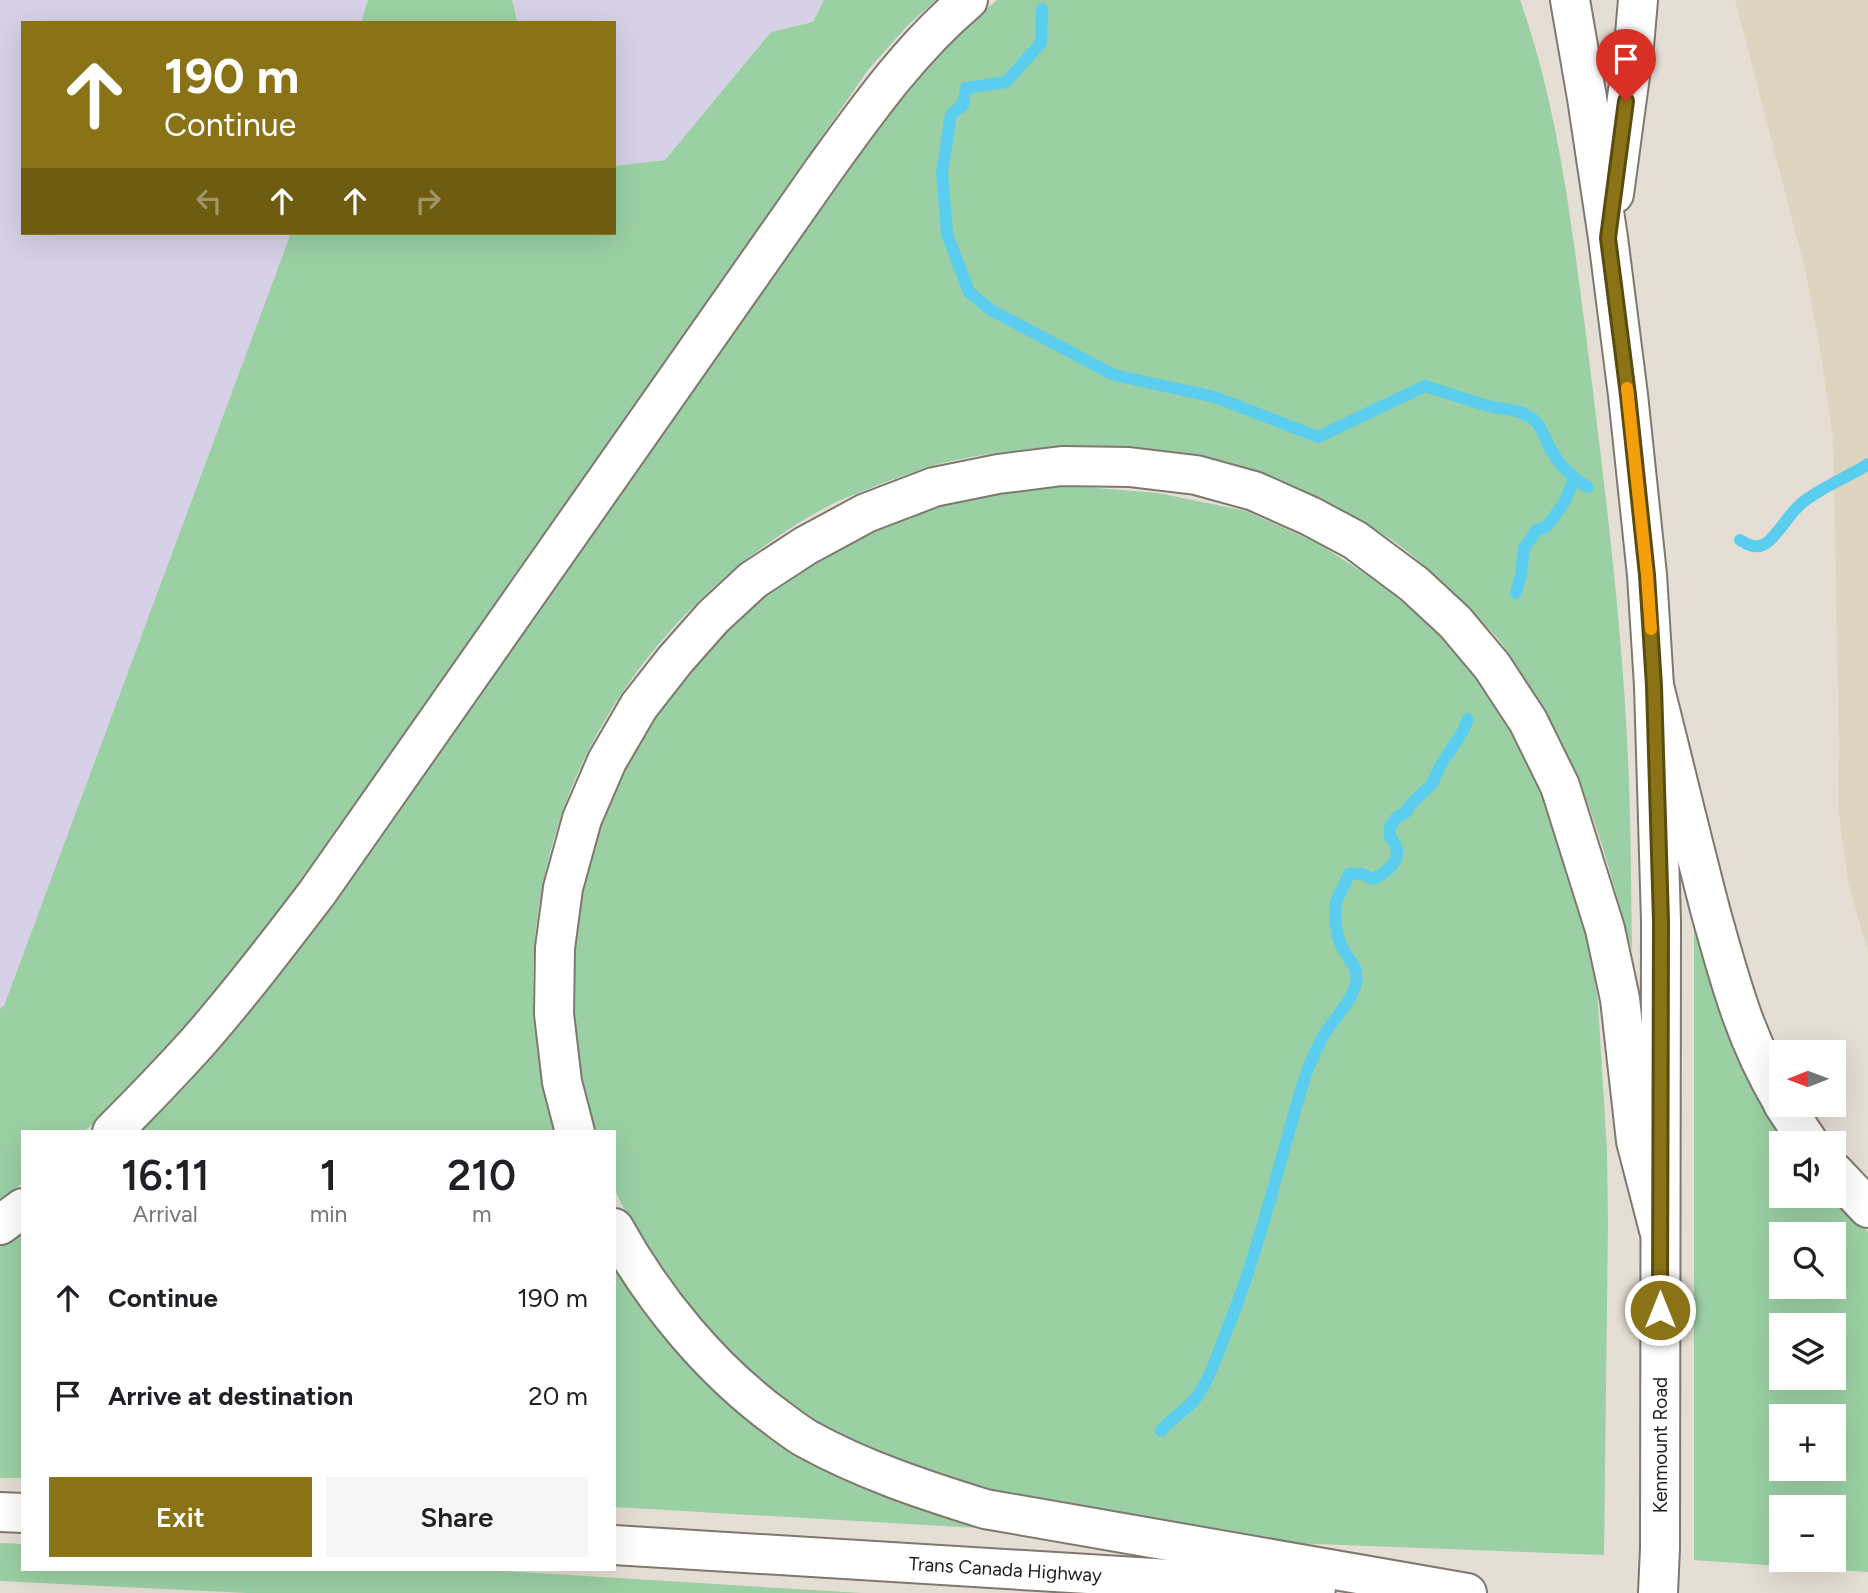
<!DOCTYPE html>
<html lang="en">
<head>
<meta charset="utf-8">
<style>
  body { margin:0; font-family:Figtree,sans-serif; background:#f6f6f6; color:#202124; height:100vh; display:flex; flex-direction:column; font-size:26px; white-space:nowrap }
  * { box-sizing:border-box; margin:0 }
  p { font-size:23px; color:#757577 }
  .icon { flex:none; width:38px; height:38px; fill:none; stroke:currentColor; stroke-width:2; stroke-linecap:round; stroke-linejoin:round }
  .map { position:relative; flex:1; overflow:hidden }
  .drawer { position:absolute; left:21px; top:1130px; width:595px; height:441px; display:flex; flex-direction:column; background:#fff; border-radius:0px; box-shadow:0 7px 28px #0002 }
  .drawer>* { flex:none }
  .guide { position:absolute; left:21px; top:21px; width:595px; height:214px; border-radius:0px; box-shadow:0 7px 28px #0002; background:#8a7316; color:#fff; overflow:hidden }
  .needle { width:46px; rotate:269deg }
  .buttons { position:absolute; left:1769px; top:1040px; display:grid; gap:14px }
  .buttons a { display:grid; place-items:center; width:77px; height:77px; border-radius:0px; background:#fff; box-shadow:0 7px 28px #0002; font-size:35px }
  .pin { position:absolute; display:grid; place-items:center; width:60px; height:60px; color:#fff; margin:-72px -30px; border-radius:50% 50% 50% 0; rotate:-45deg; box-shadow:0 0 7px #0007 }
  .pin .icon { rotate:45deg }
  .me { position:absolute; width:77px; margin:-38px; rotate:0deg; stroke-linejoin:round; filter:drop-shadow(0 0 5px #0008) }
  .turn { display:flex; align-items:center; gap:24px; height:147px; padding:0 28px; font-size:32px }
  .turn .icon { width:91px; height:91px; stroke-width:2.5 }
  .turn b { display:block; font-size:49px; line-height:60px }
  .lanes { display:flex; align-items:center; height:66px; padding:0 28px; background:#0003; justify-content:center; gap:35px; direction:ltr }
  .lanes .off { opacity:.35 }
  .eta { display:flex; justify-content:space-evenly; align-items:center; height:119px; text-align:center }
  .eta b { font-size:42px; font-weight:600; line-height:49px }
  .cta { display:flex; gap:14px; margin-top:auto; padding:14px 28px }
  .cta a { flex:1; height:80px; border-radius:0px; background:#8a7316; color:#fff; font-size:28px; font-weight:600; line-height:80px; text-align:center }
  .cta a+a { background:#f6f6f6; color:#202124 }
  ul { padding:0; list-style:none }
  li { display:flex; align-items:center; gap:21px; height:98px; padding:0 28px }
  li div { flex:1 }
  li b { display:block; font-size:26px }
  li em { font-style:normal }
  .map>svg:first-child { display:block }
  .commercial { fill:#ddd5c0 }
  .industrial { fill:#d7d1e7 }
  .green { fill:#9bd0a4; fill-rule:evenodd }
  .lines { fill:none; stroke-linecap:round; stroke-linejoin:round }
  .stream { stroke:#5bceef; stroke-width:12 }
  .primary-casing { stroke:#7f786f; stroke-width:42 }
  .highway-casing { stroke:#7f786f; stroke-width:42 }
  .primary { stroke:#fff; stroke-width:38 }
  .highway { stroke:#fff; stroke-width:38 }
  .route-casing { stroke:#5a4b0e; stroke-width:18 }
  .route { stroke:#8a7316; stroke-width:12 }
  .slow { stroke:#f59e0b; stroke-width:12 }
  .labels { text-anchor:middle; stroke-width:5; stroke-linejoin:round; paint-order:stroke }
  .street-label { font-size:19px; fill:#1f1d19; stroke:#fff }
</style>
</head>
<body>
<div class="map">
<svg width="1868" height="1593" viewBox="0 0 1868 1593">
  <rect width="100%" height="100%" fill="#e5ded4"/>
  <path class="commercial" d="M1735,0H1868V952L1848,882L1838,806L1839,742L1833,440L1821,356L1805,269Z"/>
  <path class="industrial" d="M0,0H368L361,23H23V233H291L4,1007L0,1009Z
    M512,0H824L813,22L771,32L665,160L614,166V23H518Z"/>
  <path class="green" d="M368,0H512L518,23H361Z
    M824,0H936L908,25L868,70L405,737L304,878L202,1010L143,1075L84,1132H23V1183L0,1200V1009L4,1006L291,233H614V166L665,160L771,32L813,22Z
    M997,0H1520C1559,110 1572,228 1587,343C1604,481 1622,620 1628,759C1631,822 1631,886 1632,950C1616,894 1602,837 1580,784C1575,770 1567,757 1560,743C1544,711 1526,678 1505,648C1497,636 1485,625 1474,615C1453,593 1431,571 1408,552C1381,530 1344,512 1313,497C1282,483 1244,466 1211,459C1128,441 1039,443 956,460C930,465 903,476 878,485C864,491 849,496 836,502C704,570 597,692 555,835C526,932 525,1036 556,1132H140L189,1083L255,1004L325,915L840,173L913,79L952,39Z
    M1073,486L1158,493L1246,511L1319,544L1387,588L1446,637L1493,699L1534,772L1564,847L1586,924L1598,1002L1607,1151L1608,1222L1604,1555L1290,1543L995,1497L861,1448L798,1411L744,1368L695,1317L650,1259L616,1193L614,1188V1132H592L587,1119L573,1037L572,950L587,862L615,786L664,701L714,642L773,588L836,545L907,516L992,490Z
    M1694,916L1790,1143H1782V1195H1832L1868,1232V1572L1694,1560ZM1782,1234H1834V1286H1782ZM1782,1325H1834V1377H1782ZM1782,1416H1834V1468H1782ZM1782,1507H1834V1559H1782Z
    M23,1230V1478H0V1247Z
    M614,1261L696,1371L739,1413L786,1448L843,1480L978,1528L614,1507Z
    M0,1543L23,1544V1570H486L862,1593H247L0,1581Z"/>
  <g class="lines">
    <path class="stream" d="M1042,9L1041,43L1006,82L966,88L963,105L951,114L942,173L947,234L969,292L991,310L1114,375L1215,397L1318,437L1425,386C1448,393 1470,401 1493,407C1508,410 1523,410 1534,420C1541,426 1544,435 1548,444C1557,463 1569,476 1588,487
      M1740,540C1748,545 1756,549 1765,544C1777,537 1789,513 1802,503C1821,487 1847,478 1868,464
      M1516,593L1521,575L1524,548L1537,530L1546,527L1554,517L1565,501L1574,479
      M1161,1431C1171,1418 1186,1411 1196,1398C1209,1380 1217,1356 1225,1335C1249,1277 1266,1214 1283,1153C1292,1124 1298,1095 1309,1066C1314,1055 1319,1043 1325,1033C1336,1017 1351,1002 1356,983C1360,964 1343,956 1339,940C1336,929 1334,914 1336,903C1338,895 1346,883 1349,874H1362L1373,879C1390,871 1407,856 1390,837V827L1396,818L1406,812L1411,804L1432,784L1440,766L1462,733L1468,719"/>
    <defs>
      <path id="primary" d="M1570,0L1587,98L1608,238L1628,395L1647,575L1654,686L1661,921L1660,1548L1658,1593
        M1614,194L1634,46L1638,0"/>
      <g id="highway">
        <path d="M1654,686C1673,761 1691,837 1711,913C1730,981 1745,1039 1782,1101"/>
        <path d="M1783,1104L1809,1143"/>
        <path d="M112,1132C141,1103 169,1074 197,1043C239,995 278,944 317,893L823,171C867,110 910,49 968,0"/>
        <path d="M575,1132L562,1082L554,1014L555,948L563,888L582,819L607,761L639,706L675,660L713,617L753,580L805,546L866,513L934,487L998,474L1062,466L1129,467L1196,475L1254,491L1310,516L1355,540L1414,584L1455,622L1492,666L1528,721L1560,786L1605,929L1620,999L1636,1141L1659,1230"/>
        <path d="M1834,1172L1868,1208"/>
        <path d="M0,1225L23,1208"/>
        <path d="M614,1228C655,1302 712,1371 781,1421C789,1427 798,1434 807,1439C863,1470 924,1490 985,1509L1467,1593"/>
        <path d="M0,1512L23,1513"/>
        <path id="s1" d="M614,1545L1316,1588"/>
      </g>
    </defs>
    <use href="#primary" class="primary-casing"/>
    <use href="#highway" class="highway-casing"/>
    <use href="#primary" class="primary"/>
    <use href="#highway" class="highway"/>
  </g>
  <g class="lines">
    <defs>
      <path id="route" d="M1626,101L1608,238L1628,395L1647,575L1654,686L1661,921L1660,1310"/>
    </defs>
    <use href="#route" class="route-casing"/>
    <use href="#route" class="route"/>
    <path class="slow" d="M1627,388L1647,575L1651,629"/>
  </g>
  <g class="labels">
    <g class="street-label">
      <text transform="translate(1660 1445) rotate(-90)" y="7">Kenmount Road</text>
      <text dy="7" stroke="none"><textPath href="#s1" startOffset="392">Trans Canada Highway</textPath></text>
    </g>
  </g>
</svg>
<div class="buttons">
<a><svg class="needle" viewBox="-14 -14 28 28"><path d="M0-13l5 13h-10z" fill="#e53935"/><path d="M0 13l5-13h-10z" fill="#757577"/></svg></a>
<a><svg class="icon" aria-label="sound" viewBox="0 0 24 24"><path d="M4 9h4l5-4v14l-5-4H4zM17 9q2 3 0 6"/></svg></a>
<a><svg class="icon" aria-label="search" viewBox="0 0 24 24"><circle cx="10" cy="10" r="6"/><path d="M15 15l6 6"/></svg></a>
<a><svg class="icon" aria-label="layers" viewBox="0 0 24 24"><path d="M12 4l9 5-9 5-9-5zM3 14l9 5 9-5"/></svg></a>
<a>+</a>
<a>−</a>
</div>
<div class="pin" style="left:1626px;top:101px;background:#d93025"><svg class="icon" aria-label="arrive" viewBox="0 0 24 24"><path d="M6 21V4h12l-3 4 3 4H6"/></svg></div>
<svg class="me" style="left:1660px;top:1310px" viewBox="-20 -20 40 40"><circle r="17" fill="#8a7316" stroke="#fff" stroke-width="3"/><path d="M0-11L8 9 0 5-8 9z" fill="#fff"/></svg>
<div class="guide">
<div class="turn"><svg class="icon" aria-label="ahead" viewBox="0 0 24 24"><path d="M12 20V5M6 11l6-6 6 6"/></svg><div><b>190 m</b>Continue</div></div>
<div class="lanes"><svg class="icon off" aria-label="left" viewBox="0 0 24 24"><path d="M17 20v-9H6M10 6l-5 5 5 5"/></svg><svg class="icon" aria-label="ahead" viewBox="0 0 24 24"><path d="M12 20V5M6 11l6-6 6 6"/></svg><svg class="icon" aria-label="ahead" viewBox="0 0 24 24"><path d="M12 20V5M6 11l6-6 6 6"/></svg><svg class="icon off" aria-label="right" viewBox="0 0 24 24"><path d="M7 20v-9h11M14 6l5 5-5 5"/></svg></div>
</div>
<section class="drawer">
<div class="eta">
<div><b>16:11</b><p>Arrival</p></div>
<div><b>1</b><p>min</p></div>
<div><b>210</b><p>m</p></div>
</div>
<ul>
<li><svg class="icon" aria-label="ahead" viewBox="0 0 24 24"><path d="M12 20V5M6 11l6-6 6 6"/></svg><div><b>Continue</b></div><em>190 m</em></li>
<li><svg class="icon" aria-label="arrive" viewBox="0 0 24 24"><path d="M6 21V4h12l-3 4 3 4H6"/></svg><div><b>Arrive at destination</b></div><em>20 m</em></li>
</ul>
<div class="cta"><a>Exit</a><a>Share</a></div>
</section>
</div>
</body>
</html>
